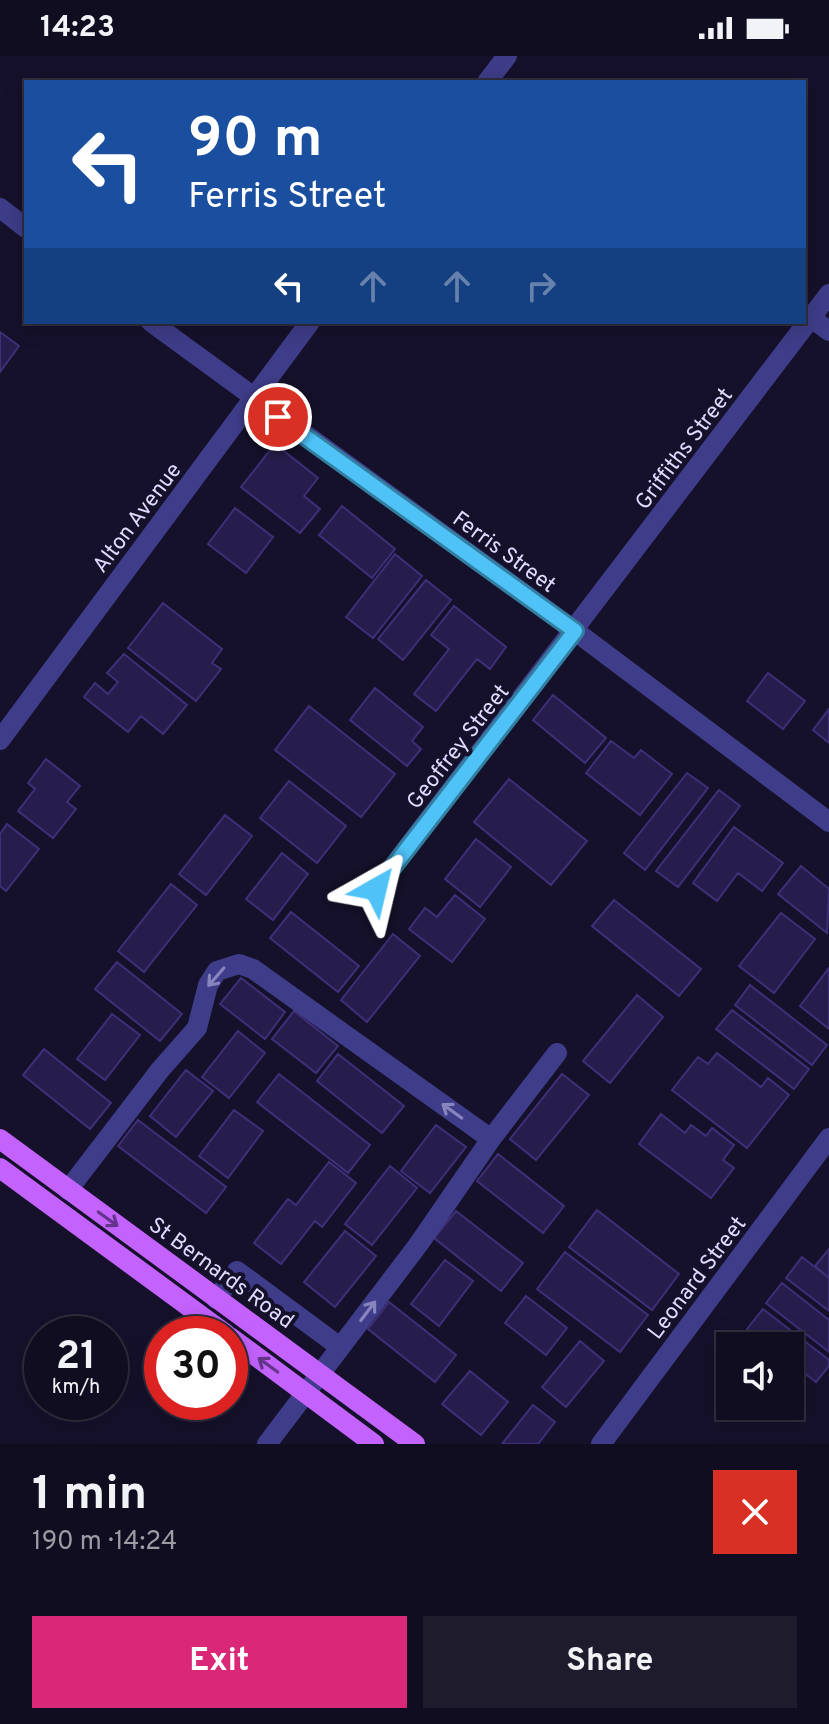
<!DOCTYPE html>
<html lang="en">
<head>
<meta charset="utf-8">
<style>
  body { margin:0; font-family:Overpass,sans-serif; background:#1e1b2d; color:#f1f3f6; height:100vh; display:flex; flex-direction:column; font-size:30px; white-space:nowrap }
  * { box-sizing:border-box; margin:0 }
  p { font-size:26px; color:#9c9ca5 }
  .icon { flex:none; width:44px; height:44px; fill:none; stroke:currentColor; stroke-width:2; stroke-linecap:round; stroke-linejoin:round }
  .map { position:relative; height:1388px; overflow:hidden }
  .panel { display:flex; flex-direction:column; background:#100d20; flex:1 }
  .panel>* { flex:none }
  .banner { position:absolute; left:24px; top:24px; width:782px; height:244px; border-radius:0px; box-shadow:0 4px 20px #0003,0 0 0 2px #302d3e; background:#1a4fa0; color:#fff; overflow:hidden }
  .fabs { position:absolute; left:716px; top:1276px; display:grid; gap:16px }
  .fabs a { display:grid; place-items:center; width:88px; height:88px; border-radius:0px; background:#100d20; box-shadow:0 4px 20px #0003,0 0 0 2px #302d3e; font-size:40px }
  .speed { position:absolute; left:24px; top:1260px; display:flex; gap:16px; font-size:40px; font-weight:700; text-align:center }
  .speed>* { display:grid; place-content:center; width:104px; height:104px; border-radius:50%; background:#100d20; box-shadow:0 4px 20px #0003,0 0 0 2px #302d3e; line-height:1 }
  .speed small { font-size:20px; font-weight:400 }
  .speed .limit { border:12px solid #d22; background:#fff; color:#111 }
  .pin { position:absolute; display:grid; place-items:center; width:68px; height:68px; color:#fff; margin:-34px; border:4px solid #fff; border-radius:50%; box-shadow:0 2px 8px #0007 }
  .me { position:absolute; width:88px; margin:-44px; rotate:37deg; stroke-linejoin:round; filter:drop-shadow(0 0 6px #0008) }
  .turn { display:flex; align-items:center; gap:28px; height:168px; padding:0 32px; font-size:36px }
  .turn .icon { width:104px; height:104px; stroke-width:2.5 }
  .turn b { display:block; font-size:56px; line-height:68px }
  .lanes { display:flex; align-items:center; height:76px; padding:0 32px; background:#0003; justify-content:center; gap:40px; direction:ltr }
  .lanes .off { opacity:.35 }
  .round { display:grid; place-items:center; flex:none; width:84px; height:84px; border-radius:0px; background:#1e1b2d }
  .summary { display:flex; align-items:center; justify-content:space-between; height:136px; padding:0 32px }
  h1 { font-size:48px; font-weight:700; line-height:60px }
  .button { display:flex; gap:16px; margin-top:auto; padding:16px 32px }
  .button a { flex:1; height:92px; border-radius:0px; background:#db2777; color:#fff; font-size:32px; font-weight:700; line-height:92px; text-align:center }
  .button a+a { background:#1e1b2d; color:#f1f3f6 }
  .status { display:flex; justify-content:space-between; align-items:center; height:56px; padding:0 40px; background:#100d20; direction:ltr }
  .status svg { height:22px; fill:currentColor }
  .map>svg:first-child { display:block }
  .building { fill:#271d4c; stroke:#3e2f78; stroke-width:2 }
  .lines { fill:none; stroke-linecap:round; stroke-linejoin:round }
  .minor { stroke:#3f3c89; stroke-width:20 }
  .major { stroke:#c462fe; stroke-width:20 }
  .oneway { stroke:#8784be }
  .oneway2 { stroke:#64358a }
  .route-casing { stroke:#337fa1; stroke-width:20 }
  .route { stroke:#4fc3f7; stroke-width:14 }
  .labels { text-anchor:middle; stroke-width:8; stroke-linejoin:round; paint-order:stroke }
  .street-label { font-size:22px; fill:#dfdbff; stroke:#15112b }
</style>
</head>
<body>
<div class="status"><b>14:23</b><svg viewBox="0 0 49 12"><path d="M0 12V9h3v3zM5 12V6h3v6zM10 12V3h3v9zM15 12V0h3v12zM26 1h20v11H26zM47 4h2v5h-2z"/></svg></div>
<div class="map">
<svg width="829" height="1388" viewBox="0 0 829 1388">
  <rect width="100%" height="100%" fill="#15112b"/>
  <path class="building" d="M0,276L19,290L0,316Z
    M275,388L318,422L304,440L320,453L300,477L241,431Z
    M342,450L395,493L372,522L319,479Z
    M235,452L273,481L246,517L208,488Z
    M395,498L422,520L373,582L346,561Z
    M426,524L451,544L403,604L378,583Z
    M163,547L222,593L212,607L221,613L196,645L128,592Z
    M454,550L506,591L490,613L477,603L436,655L414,638L449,593L431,579Z
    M124,598L187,649L163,678L141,660L128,676L84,641L95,627L108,638L118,626L107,617Z
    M768,617L805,645L783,673L747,645Z
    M375,632L423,671L412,685L421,693L407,710L350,664Z
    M553,639L606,682L585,707L533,664Z
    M309,650L395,718L361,761L275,694Z
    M829,653V687L813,674Z
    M611,685L634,702L641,694L672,718L640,759L586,717Z
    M46,703L80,730L67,746L76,753L53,782L18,755L35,733L28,727Z
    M687,717L708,732L645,814L624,797Z
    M509,723L587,785L551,829L474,766Z
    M289,725L346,770L317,807L260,762Z
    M719,734L740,750L678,831L656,815Z
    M225,759L252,780L206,839L179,818Z
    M7,768L39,793L6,835L0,830V778Z
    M734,771L783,807L762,835L738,817L717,845L693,827Z
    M476,783L511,811L480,851L445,823Z
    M282,797L308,818L273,864L246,843Z
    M801,810L829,833L827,877L778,838Z
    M171,828L197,849L144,916L118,895Z
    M455,839L485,863L452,906L409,873L425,852L437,861Z
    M614,844L701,913L679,940L592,870Z
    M291,856L359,910L338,936L270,882Z
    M781,857L815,883L774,937L739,910Z
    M393,878L420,900L367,966L341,944Z
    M117,906L182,958L160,985L95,933Z
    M829,912V973L800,950Z
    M241,922L285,956L265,983L220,948Z
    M750,929L827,989L812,1009L735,949Z
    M637,939L663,961L610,1027L583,1005Z
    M732,954L809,1013L794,1033L716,973Z
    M294,955L338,990L316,1017L272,983Z
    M112,958L140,979L105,1024L77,1003Z
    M238,975L265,997L229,1042L202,1021Z
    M44,993L111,1047L90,1073L23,1019Z
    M717,997L761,1031L768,1022L789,1039L747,1092L672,1034L698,1001L708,1008Z
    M338,998L404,1050L382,1077L317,1025Z
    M186,1014L213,1035L176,1081L150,1060Z
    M279,1018L370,1089L348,1117L257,1046Z
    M562,1018L589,1039L536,1104L510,1083Z
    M234,1054L263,1075L228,1122L199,1100Z
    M661,1058L685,1077L691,1069L706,1080L712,1072L734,1089L723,1104L734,1112L711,1142L639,1088Z
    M138,1064L226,1131L206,1157L118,1090Z
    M436,1069L466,1091L430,1137L401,1115Z
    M498,1098L564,1150L543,1177L477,1125Z
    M329,1106L356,1127L322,1171L315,1165L281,1208L254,1187L288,1143L296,1149Z
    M390,1110L417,1132L372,1189L345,1168Z
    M597,1154L679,1218L652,1254L569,1191Z
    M456,1155L523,1207L501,1235L434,1182Z
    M345,1175L376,1200L335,1251L304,1226Z
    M829,1193V1222L815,1210Z
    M565,1196L648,1259L620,1296L537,1233Z
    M802,1201L829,1222V1255L786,1222Z
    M445,1204L473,1225L439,1270L411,1248Z
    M782,1227L829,1264V1296L766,1247Z
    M526,1240L567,1272L546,1299L505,1267Z
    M389,1246L456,1299L435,1326L368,1273Z
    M763,1253L829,1304V1310L816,1326L790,1306V1290H769L747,1273Z
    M580,1285L604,1305L566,1351L542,1331Z
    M470,1315L508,1346L481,1379L442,1348Z
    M533,1349L555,1366L538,1388H502Z"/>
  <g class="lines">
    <path class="minor" d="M487,26L507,0
      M0,152L26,172
      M811,262L829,275
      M151,266L575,575L829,766
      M0,684L310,266
      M376,833L829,238
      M491,1083L557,997
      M68,1134L160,1014L197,972L208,929L217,915L239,908L253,913L491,1083L418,1189L267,1388
      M216,1243L237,1215L340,1291
      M601,1388L829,1082"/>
    <path class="major" d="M0,1083L415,1388
      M0,1112L226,1278
      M230,1281L374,1388"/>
  </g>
  <defs><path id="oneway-shaft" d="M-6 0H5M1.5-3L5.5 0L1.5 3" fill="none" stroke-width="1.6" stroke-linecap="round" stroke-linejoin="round" transform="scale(2)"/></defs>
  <g class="oneway">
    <use href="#oneway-shaft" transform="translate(216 921) rotate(131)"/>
    <use href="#oneway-shaft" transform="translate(452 1055) rotate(-144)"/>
    <use href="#oneway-shaft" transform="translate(368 1255) rotate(-53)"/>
  </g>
  <g class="oneway2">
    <use href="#oneway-shaft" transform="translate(108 1163) rotate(36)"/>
    <use href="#oneway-shaft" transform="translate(268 1309) rotate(-144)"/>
  </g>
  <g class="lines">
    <defs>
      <path id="route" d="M278,361L575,575L376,833"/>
    </defs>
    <use href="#route" class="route-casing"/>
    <use href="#route" class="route"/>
  </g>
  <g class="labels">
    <g class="street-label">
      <text transform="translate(683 392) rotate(-53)" y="8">Griffiths Street</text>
      <text transform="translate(136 461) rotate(-53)" y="8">Alton Avenue</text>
      <text transform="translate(505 495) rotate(36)" y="8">Ferris Street</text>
      <text transform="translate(457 690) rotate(-52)" y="8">Geoffrey Street</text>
      <text transform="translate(222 1216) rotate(36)" y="8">St Bernards Road</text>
      <text transform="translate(696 1221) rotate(-53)" y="8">Leonard Street</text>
    </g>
  </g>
</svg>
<div class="fabs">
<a><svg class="icon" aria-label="sound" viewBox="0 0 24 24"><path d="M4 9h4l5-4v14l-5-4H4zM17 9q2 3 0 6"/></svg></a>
</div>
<div class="speed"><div>21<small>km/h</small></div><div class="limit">30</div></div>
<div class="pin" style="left:278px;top:361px;background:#d93025"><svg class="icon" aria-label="arrive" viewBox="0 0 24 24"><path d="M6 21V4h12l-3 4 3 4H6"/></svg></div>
<svg class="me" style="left:376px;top:833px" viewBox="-20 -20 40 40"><path d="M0-17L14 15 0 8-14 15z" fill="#4fc3f7" stroke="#fff" stroke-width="4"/></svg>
<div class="banner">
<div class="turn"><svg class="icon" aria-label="left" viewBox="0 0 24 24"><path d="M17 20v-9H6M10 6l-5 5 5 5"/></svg><div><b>90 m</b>Ferris Street</div></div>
<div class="lanes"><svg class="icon" aria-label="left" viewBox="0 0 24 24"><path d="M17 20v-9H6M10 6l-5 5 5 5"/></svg><svg class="icon off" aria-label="ahead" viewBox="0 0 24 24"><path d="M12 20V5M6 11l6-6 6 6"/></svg><svg class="icon off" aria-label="ahead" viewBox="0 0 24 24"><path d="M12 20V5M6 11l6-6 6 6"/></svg><svg class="icon off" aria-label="right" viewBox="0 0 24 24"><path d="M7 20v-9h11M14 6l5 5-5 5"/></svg></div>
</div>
</div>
<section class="panel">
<div class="summary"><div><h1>1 min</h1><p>190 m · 14:24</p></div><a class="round" style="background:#d93025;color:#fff"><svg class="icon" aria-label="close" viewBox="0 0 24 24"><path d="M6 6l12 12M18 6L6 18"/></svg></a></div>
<div class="button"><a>Exit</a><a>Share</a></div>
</section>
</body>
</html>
